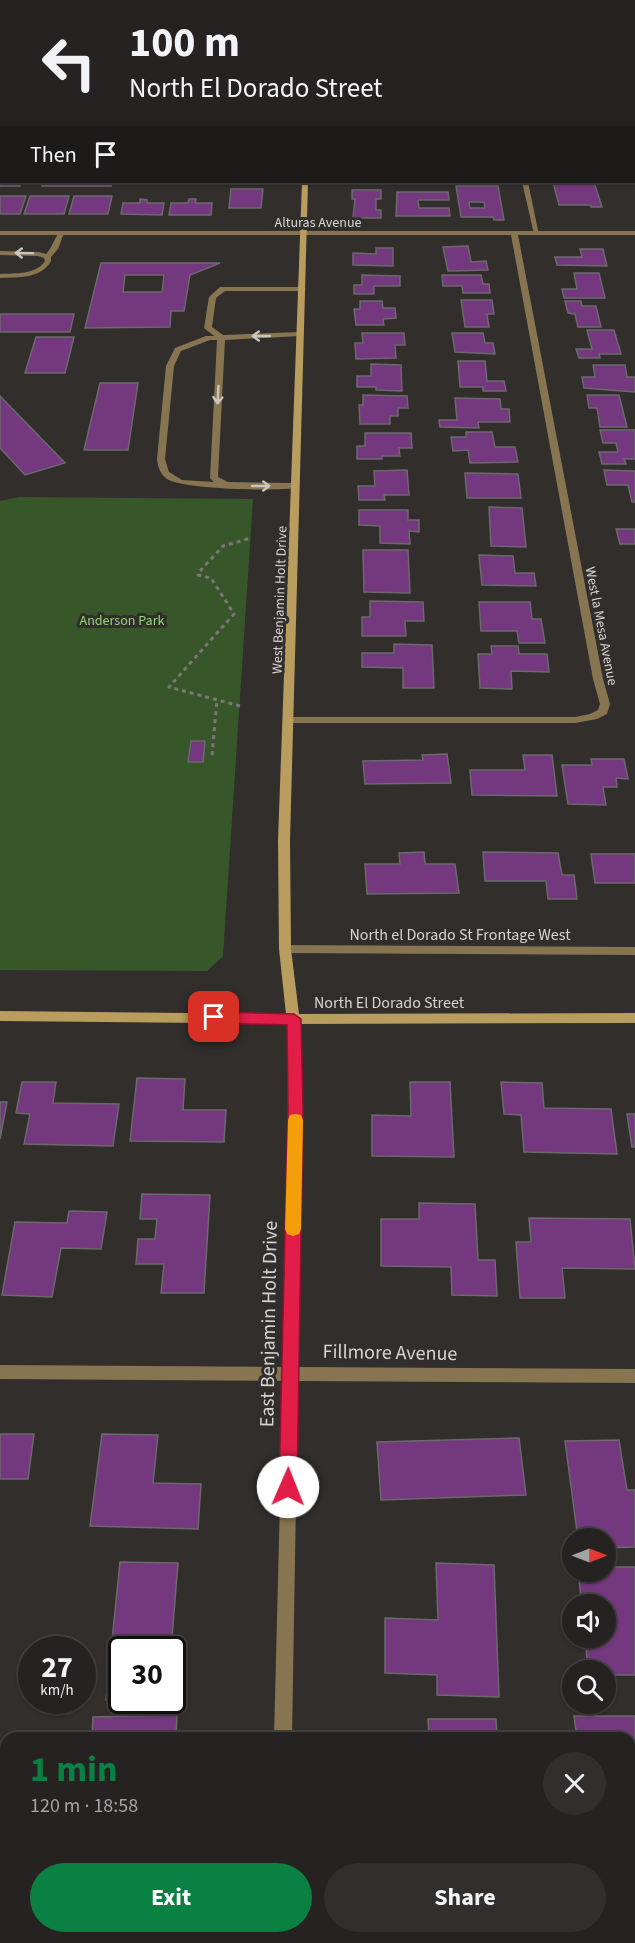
<!DOCTYPE html>
<html lang="en">
<head>
<meta charset="utf-8">
<style>
  body { margin:0; font-family:"Source Sans 3",sans-serif; background:#312f2e; color:#f1f3f6; height:100vh; display:flex; flex-direction:column; font-size:22px; white-space:nowrap }
  * { box-sizing:border-box; margin:0 }
  p { font-size:20px; color:#a3a4a5 }
  .icon { flex:none; width:33px; height:33px; fill:none; stroke:currentColor; stroke-width:2; stroke-linecap:round; stroke-linejoin:round }
  .map { position:relative; flex:1; overflow:hidden }
  .details { position:absolute; left:0px; top:1732px; width:636px; height:212px; display:flex; flex-direction:column; background:#252221; border-radius:18px 18px 0 0; box-shadow:0 2px 4px #0004,0 0 0 2px #423f3f }
  .details>* { flex:none }
  .banner { position:absolute; left:0px; top:0px; width:636px; height:183px; box-shadow:0 2px 4px #0004,0 0 0 2px #423f3f; background:#252221; color:#f1f3f6; overflow:hidden }
  .needle { width:39px; rotate:90deg }
  .buttons { position:absolute; left:562px; top:1528px; display:grid; gap:12px }
  .buttons a { display:grid; place-items:center; width:54px; height:54px; border-radius:50%; background:#252221; box-shadow:0 2px 4px #0004,0 0 0 2px #423f3f; font-size:30px }
  .speed { position:absolute; left:18px; top:1636px; display:flex; gap:12px; font-size:30px; font-weight:700; text-align:center }
  .speed>* { display:grid; place-content:center; width:78px; height:78px; border-radius:50%; background:#252221; box-shadow:0 2px 4px #0004,0 0 0 2px #423f3f; line-height:1 }
  .speed small { font-size:15px; font-weight:400 }
  .speed .limit { border:3px solid #111; border-radius:9px; background:#fff; color:#111 }
  .pin { position:absolute; display:grid; place-items:center; width:51px; height:51px; color:#fff; margin:-26px; border-radius:12px; box-shadow:0 3px 9px #0006 }
  .me { position:absolute; width:66px; margin:-33px; rotate:1deg; stroke-linejoin:round; filter:drop-shadow(0 0 4px #0008) }
  .turn { display:flex; align-items:center; gap:21px; height:126px; padding:0 30px; font-size:27px }
  .turn .icon { width:78px; height:78px; stroke-width:2.5 }
  .turn b { display:block; font-size:42px; line-height:51px }
  .then { display:flex; align-items:center; height:57px; padding:0 30px; background:#0003; gap:12px; font-size:22px }
  .round { display:grid; place-items:center; flex:none; width:63px; height:63px; border-radius:32px; background:#312f2e }
  .headline { display:flex; align-items:center; justify-content:space-between; height:102px; padding:0 30px }
  h1 { font-size:36px; font-weight:700; line-height:45px; color:#0b8043 }
  .cta { display:flex; gap:12px; margin-top:auto; padding:12px 30px }
  .cta a { flex:1; height:69px; border-radius:36px; background:#0b8043; color:#fff; font-size:24px; font-weight:700; line-height:69px; text-align:center }
  .cta a+a { background:#312f2e; color:#f1f3f6 }
  .map>svg:first-child { display:block }
  .green { fill:#37572b }
  .building { fill:#74387e; stroke:#6b696c; stroke-width:1.5; fill-rule:evenodd }
  .lines { fill:none; stroke-linecap:round; stroke-linejoin:round }
  .path { stroke:#7a7775; stroke-width:3; stroke-dasharray:4 4; stroke-linecap:butt }
  .lane { fill:#867550; fill-rule:evenodd }
  .street { fill:#867550; fill-rule:evenodd }
  .secondary { fill:#b89d5f; fill-rule:evenodd }
  .oneway { stroke:#cac6be }
  .route { fill:#e11d48; stroke:#92132f; stroke-width:1.5 }
  .slow { fill:#f59e0b }
  .labels { text-anchor:middle; stroke-width:6; stroke-linejoin:round; paint-order:stroke }
  .far-street-label { font-size:14px; fill:#d6d4d2; stroke:#312e2c }
  .far-park-label { font-size:14px; fill:#8dd970; stroke:#312e2c }
  .street-label { font-size:16px; fill:#d6d4d2; stroke:#312e2c }
  .near-street-label { font-size:20px; fill:#d6d4d2; stroke:#312e2c }
</style>
</head>
<body>
<div class="map">
<svg width="635" height="1943" viewBox="0 0 635 1943">
  <rect width="100%" height="100%" fill="#312e2c"/>
  <path class="green" d="M19,497L253,499L223,956L207,971L0,970V501Z"/>
  <path class="building" d="M428,0H487L488,2H429Z
    M0,174L2,182H21L20,186H0Z
    M43,182H112L111,186H42Z
    M553,182H594L602,207H591V205H559Z
    M456,186H498L504,220H494L493,217H461ZM469,202H484L485,208H470Z
    M231,189H263L261,208H229Z
    M352,190H381V199H376V210H381V218H353L355,199H352Z
    M397,192H448L449,200H418L419,208H449L450,216H396Z
    M0,196H26L20,214H0Z
    M30,196H69L64,214H24Z
    M74,196H112L108,214H69Z
    M140,199L147,200V203H164L162,215L121,214L123,203H140Z
    M189,199H196L195,203H212L211,215H169L171,203H188Z
    M468,246L471,262L486,261L488,270L448,271L443,247Z
    M376,248H393V266L353,265V253L376,254Z
    M580,249H603L607,266L557,265L555,257H582Z
    M101,263H220L190,275L184,311H171L170,327L85,328ZM125,275H164L162,292H123Z
    M574,273H599L605,298H564L562,289H577Z
    M362,275L400,276V286H374V294H354V285H362Z
    M442,275H481L483,284H489L490,293H463L462,286H443Z
    M461,300H492L494,314H487L489,327H465Z
    M360,301H382L383,308H395L396,318L383,319L384,325H356L354,309H360Z
    M565,301H581L582,306H596L601,327H578L575,314L568,313Z
    M0,314H74L70,332H0Z
    M587,330H614L621,354H599L600,358H579L576,349H592Z
    M362,333H404L405,345H395L396,358L356,359L355,343H363Z
    M452,333H483L485,343H493L495,354L455,352Z
    M36,337H74L65,373H25Z
    M458,361H485L487,381H504L506,391H483V387H460Z
    M371,364L401,365L402,391L376,390V387H357V376H371Z
    M593,365H625L627,377H635V392L584,388L582,377H595Z
    M100,383H138L128,450H84Z
    M363,395L407,396L408,408H398V416H390V424H360L359,405H363Z
    M587,395H619L627,427H600L597,408H589Z
    M0,396L65,463L25,475L0,448Z
    M455,398L500,399L501,409H509L510,422H478L479,428L440,427L439,420H457Z
    M600,430H635V459H624L626,464H602L599,452H618L616,443H603Z
    M466,432H492L495,447H515L518,462L470,463L468,450L453,451L451,437H466Z
    M365,433H411L412,448H399L400,456H382V459H357V446H365Z
    M407,470L409,495H384L385,500H359L358,486H375L374,471Z
    M604,470L635,471V502H632L628,485H607Z
    M465,473L518,474L521,498H467Z
    M489,507L522,508L526,547L491,546Z
    M359,510H408V520H419V532L409,531L410,544L380,543V526L359,525Z
    M616,529H635V544H620Z
    M363,550H408L410,593L364,592Z
    M479,555L513,556L515,573H534L536,586L482,585Z
    M370,601L423,602L424,621H405L406,636H362V617H370Z
    M479,602H530L532,619H541L545,643H519L517,631H481Z
    M394,644L432,645L434,688H403V668L362,667V653H394Z
    M491,646H518L519,654H547L549,672L511,671L512,689L480,688L478,654H492Z
    M191,741H205L203,762H188Z
    M447,754L451,783L365,784L363,761L423,760L422,755Z
    M523,755H552L557,796L472,795L470,770H525Z
    M591,759H624L628,779L616,778L617,787H603L606,805L568,804L562,765H592Z
    M424,852L425,864H455L459,893L367,894L365,864H400L399,853Z
    M483,852L558,853L562,875H574L577,899H548L546,881H485Z
    M591,854H635V883H595Z
    M137,1078L185,1079L183,1110H226L224,1142L130,1141Z
    M22,1082H56L53,1103L119,1104L113,1146L24,1144L30,1114L16,1113Z
    M410,1082H450L454,1157L372,1156V1115L411,1116Z
    M501,1082L542,1083L544,1108L611,1109L617,1154L524,1152L521,1115L504,1114Z
    M0,1102H7L0,1139Z
    M627,1114H635V1147H632Z
    M142,1194L210,1195L204,1293H161L164,1264H136L138,1239H155L157,1219H140Z
    M419,1203L475,1204L478,1260H495L497,1296L452,1295L451,1267L381,1266V1219H419Z
    M69,1211L107,1212L101,1249L61,1248L52,1297L2,1295L15,1222L67,1223Z
    M529,1218L630,1219L635,1269L562,1268L565,1298H520L516,1242H531Z
    M0,1434H34L28,1479H0Z
    M102,1434L158,1435L153,1483L201,1484L198,1529L90,1526Z
    M519,1438L526,1495L381,1500L377,1442Z
    M619,1440L627,1490H635V1547L606,1548V1539H578L565,1441Z
    M120,1562L178,1563L171,1650H122V1700H106Z
    M436,1563L494,1565L499,1697L437,1695V1675L385,1673V1618L438,1620Z
    M606,1567H635V1675H606V1671H588L585,1638H606V1605H582L578,1572H606Z
    M172,1652H187L183,1702L158,1701H172Z
    M177,1715L176,1738H92L93,1717Z
    M574,1716H635V1881H630V1738H577Z
    M428,1719H496L497,1738H429Z
    M630,1909H635V1943H631Z
    M50,1938H120V1943H49Z
    M398,1938H505L506,1943H398Z"/>
  <g class="lines">
    <path class="path" d="M240,706L169,687L234,614L211,578L198,575L199,572L223,546L251,538
      M212,755L217,700"/>
    <path class="lane" d="M403,0H409V2H403Z
      M507,0H513V2H508Z
      M0,29H2V33H0Z
      M0,43H2V47H0Z
      M0,58H2V62H0Z
      M0,117H2V121H0Z
      M0,135H2V139H0Z
      M634,151H635V155H634Z
      M522,182H528L539,235L534,234Z
      M61,231L64,233L58,249L51,257V261C41,279 19,277 0,278V274C15,273 36,275 45,261L44,258L38,256L0,255V251L39,252L46,254C53,247 55,235 61,231Z
      M220,287H302L306,289L302,291H225L216,298L212,327L223,335L300,332L304,334L300,336L225,340L218,477L228,482L295,483L299,486L298,488C277,491 184,490 167,479C160,474 158,467 157,459L166,366L175,348L206,336H214L204,328L209,297ZM210,340H217L210,478L214,482L182,480L169,472L165,459L174,366L181,351Z"/>
    <path class="street" d="M608,0H614V2H609Z
      M634,58L635,59V63H634Z
      M634,90H635V94H634Z
      M0,231H635V235H518L603,679L610,704L607,714L597,719L575,723H289L284,720L289,717H575L590,714L598,710L600,704L593,679L511,235H0Z
      M285,945L635,947V955L285,953L279,949Z
      M293,1014L297,1016L299,1019L302,1108L298,1367L635,1369V1383L298,1381L292,1738H274L283,1381L0,1379V1365L283,1367L290,1108L287,1019L289,1016Z
      M270,1938H288V1943H270Z"/>
    <path class="secondary" d="M301,0H307V2H302Z
      M302,182H308L290,840L291,949L299,1014L635,1013V1023L293,1024L0,1021V1011L286,1014L279,949L278,840Z"/>
  </g>
  <defs><path id="oneway-shaft" d="M-6 0H5M1.5-3L5.5 0L1.5 3" fill="none" stroke-width="1.6" stroke-linecap="round" stroke-linejoin="round" transform="scale(1.5)"/></defs>
  <g class="oneway">
    <use href="#oneway-shaft" transform="translate(24 253) rotate(-179)"/>
    <use href="#oneway-shaft" transform="translate(261 336) rotate(180)"/>
    <use href="#oneway-shaft" transform="translate(218 395) rotate(93)"/>
    <use href="#oneway-shaft" transform="translate(261 486)"/>
  </g>
  <path class="route" d="M214,1012L294,1014L301,1019L303,1108L297,1487L294,1493L288,1496L281,1493L279,1487L288,1108L287,1025L214,1023L207,1017Z"/>
  <path class="slow" d="M295,1114L301,1115L303,1120L301,1229L299,1234L293,1236L287,1234L285,1229L288,1120L290,1115Z"/>
  <g class="labels">
    <g class="far-street-label">
      <text x="318" y="227">Alturas Avenue</text>
      <text transform="translate(279 600) rotate(-88)" y="5">West Benjamin Holt Drive</text>
      <text transform="translate(602 626) rotate(79)" y="5">West la Mesa Avenue</text>
    </g>
    <g class="far-park-label">
      <text x="122" y="625">Anderson Park</text>
    </g>
    <g class="street-label">
      <text x="460" y="940">North el Dorado St Frontage West</text>
      <text x="389" y="1008">North El Dorado Street</text>
    </g>
    <g class="near-street-label">
      <text transform="translate(268 1324) rotate(-89)" y="7">East Benjamin Holt Drive</text>
      <text transform="translate(390 1352) rotate(1)" y="7">Fillmore Avenue</text>
    </g>
  </g>
</svg>
<div class="buttons">
<a><svg class="needle" viewBox="-14 -14 28 28"><path d="M0-13l5 13h-10z" fill="#e53935"/><path d="M0 13l5-13h-10z" fill="#a3a4a5"/></svg></a>
<a><svg class="icon" aria-label="sound" viewBox="0 0 24 24"><path d="M4 9h4l5-4v14l-5-4H4zM17 9q2 3 0 6"/></svg></a>
<a><svg class="icon" aria-label="search" viewBox="0 0 24 24"><circle cx="10" cy="10" r="6"/><path d="M15 15l6 6"/></svg></a>
</div>
<div class="speed"><div>27<small>km/h</small></div><div class="limit">30</div></div>
<div class="pin" style="left:214px;top:1017px;background:#d93025"><svg class="icon" aria-label="arrive" viewBox="0 0 24 24"><path d="M6 21V4h12l-3 4 3 4H6"/></svg></div>
<svg class="me" style="left:288px;top:1487px" viewBox="-20 -20 40 40"><circle r="19" fill="#fff"/><path d="M0-13L10 11 0 6-10 11z" fill="#e11d48"/></svg>
<div class="banner">
<div class="turn"><svg class="icon" aria-label="left" viewBox="0 0 24 24"><path d="M17 20v-9H6M10 6l-5 5 5 5"/></svg><div><b>100 m</b>North El Dorado Street</div></div>
<div class="then">Then<svg class="icon" aria-label="arrive" viewBox="0 0 24 24"><path d="M6 21V4h12l-3 4 3 4H6"/></svg></div>
</div>
<section class="details">
<div class="headline"><div><h1>1 min</h1><p>120 m · 18:58</p></div><a class="round"><svg class="icon" aria-label="close" viewBox="0 0 24 24"><path d="M6 6l12 12M18 6L6 18"/></svg></a></div>
<div class="cta"><a>Exit</a><a>Share</a></div>
</section>
</div>
</body>
</html>
